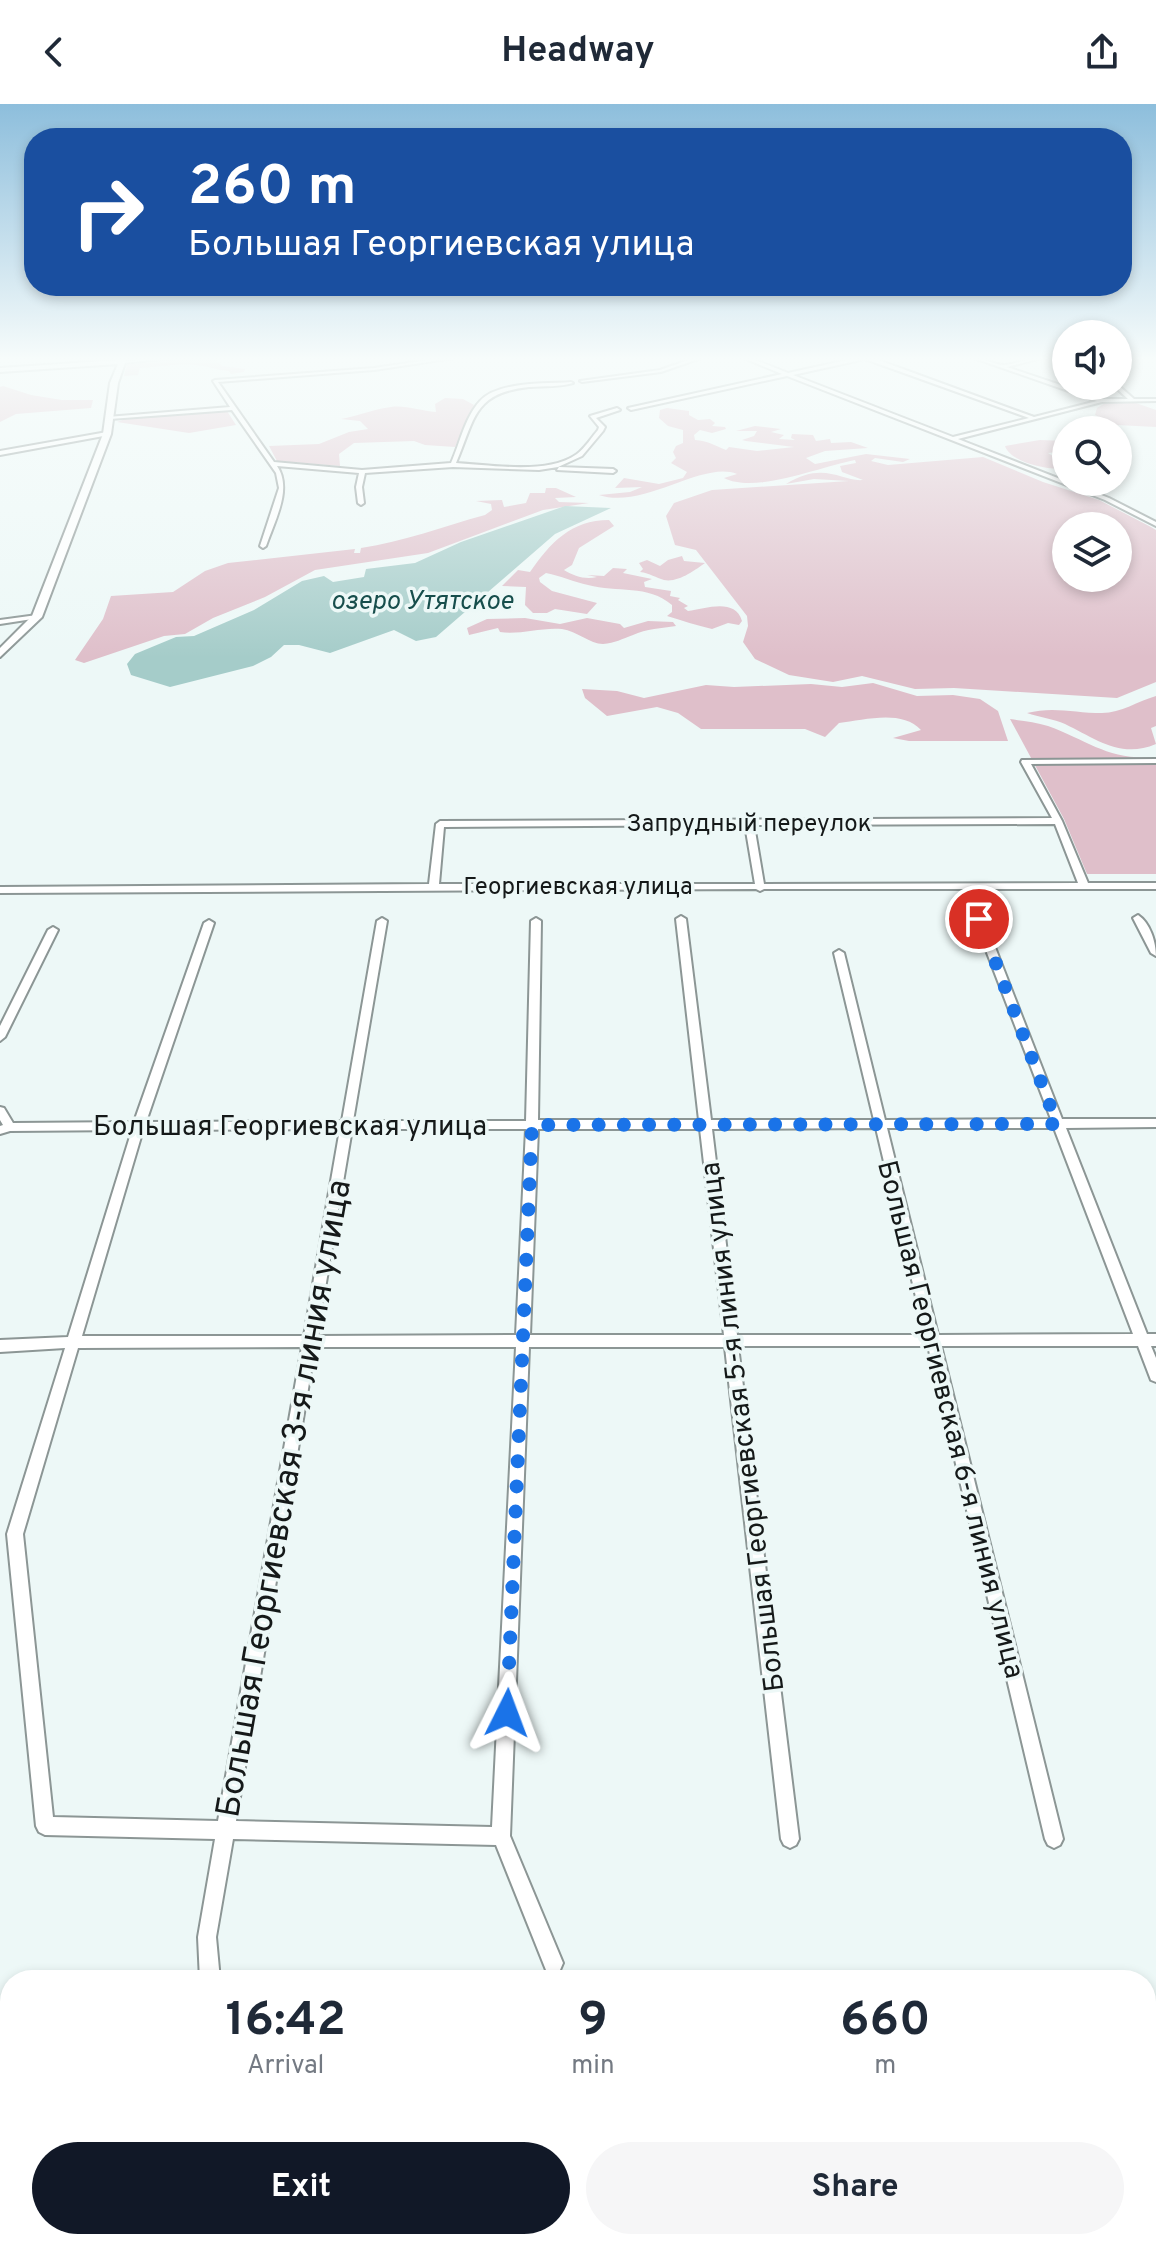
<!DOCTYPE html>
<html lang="en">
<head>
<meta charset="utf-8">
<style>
  body { margin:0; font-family:Overpass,sans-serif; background:#f6f6f7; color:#1f2937; height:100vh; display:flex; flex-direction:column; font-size:30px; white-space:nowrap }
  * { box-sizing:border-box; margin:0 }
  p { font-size:26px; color:#747a83 }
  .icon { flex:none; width:44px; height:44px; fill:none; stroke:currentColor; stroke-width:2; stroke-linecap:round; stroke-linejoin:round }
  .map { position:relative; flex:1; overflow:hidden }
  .side { position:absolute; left:0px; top:1866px; width:1156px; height:280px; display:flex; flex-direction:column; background:#fff; border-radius:32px 32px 0 0; box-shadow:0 4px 12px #0003 }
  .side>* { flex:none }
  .hud { position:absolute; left:24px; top:24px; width:1108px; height:168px; border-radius:32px; box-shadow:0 4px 12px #0003; background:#1a4fa0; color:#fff; overflow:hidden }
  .controls { position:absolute; left:1052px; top:216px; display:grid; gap:16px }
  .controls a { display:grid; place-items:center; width:80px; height:80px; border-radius:50%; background:#fff; box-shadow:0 4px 12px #0003; font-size:40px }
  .pin { position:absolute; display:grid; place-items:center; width:68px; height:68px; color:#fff; margin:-34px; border:4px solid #fff; border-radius:50%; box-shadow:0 2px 8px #0007 }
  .me { position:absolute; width:88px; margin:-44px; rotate:3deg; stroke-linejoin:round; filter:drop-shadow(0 0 6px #0008) }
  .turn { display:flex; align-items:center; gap:28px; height:168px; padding:0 32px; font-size:36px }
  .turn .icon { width:104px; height:104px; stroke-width:2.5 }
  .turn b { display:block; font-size:56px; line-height:68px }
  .eta { display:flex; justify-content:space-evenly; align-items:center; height:136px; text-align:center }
  .eta b { font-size:48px; font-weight:700; line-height:56px }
  .button { display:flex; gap:16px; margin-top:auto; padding:16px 32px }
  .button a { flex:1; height:92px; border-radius:48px; background:#111827; color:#fff; font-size:32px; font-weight:700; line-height:92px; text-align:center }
  .button a+a { background:#f6f6f7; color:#1f2937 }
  header { display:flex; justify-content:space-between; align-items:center; height:104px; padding:0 32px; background:#fff; font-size:36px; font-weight:700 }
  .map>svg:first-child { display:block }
  .green { fill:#dfbfca; fill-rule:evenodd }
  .water { fill:#a5ccc9 }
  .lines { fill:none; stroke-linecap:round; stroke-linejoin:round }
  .street-casing { stroke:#8c9695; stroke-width:4 }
  .secondary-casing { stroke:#8c9695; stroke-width:4 }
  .street { fill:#fff; fill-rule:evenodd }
  .secondary { fill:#fff; fill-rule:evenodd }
  .route { stroke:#1a73e8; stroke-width:14; stroke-dasharray:0 25.2 }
  .labels { text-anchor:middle; stroke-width:7; stroke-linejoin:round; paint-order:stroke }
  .far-street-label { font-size:24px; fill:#151919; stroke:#edf8f7 }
  .far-water-label { font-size:26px; font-style:italic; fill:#174e4c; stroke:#edf8f7 }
  .street-label { font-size:28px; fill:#151919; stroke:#edf8f7 }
  .near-street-label { font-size:34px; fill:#151919; stroke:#edf8f7 }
</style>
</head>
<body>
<header><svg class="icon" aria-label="back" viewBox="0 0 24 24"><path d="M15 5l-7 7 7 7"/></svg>Headway<svg class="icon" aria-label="share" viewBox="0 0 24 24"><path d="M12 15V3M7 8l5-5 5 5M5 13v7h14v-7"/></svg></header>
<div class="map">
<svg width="1156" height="2146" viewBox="0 0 1156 2146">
  <rect width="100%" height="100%" fill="#edf8f7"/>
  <path class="green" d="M214,254L222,262L245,265L244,268L231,270L229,267C217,266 207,262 195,261C177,259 158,263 140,264L138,271L124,272L127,260Z
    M3,282L31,291L62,296H93L91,304L16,310L0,318V283Z
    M445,294L463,295L474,301L455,343L425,341L414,337L354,339L339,350L340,362L277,357L269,342L319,340L349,328L368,325L360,317L341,315C357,312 374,305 391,303C405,301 421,307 436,308L435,300Z
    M1133,298L1156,306V323L1117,321L1095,311L1097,304L1105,299Z
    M667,304L689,307V311L698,316L710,315L715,319L712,322L725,323L726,325L712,329L700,326L694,331L695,336C708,337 714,341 726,346L729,343L757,347L794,343L746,337L742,336L754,332L757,327H736L755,322L781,325L771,328L784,331L779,335L795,336L791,334L792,330L813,331L816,337L830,335L831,339L851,338L868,344L825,347L806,354L815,360L866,350L910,355L903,358L875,354L871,357L888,361L983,353L1043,378L1099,396L1151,423L1156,426V578L1117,594L954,584L915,585L862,572L833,578L789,571L755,555L743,538L748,522L747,512L696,446L675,441L666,412L674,399L712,386L849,377L814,375L786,380C824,356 842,378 863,376L842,368L840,362L856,359L855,356C819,363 755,390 724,374L737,370C703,356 643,406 599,391L630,388L642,383L615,384L624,374L659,380L683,374L687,368L671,359L676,354L673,348L676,342L683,339V326L668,322L659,314L660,306ZM1066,422H1118V474H1066Z
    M221,306L227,307L236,321L189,329L117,318L131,313Z
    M1040,336L1066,337V347L1048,349L1056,354L1053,358L1066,364C1050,367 1011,359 1005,342Z
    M546,384H556L576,393L555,394L559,398L589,399L543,406L428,449L315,466L265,493L213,514L185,530L164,532L84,559L75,556L103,515L111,492L173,488L205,467L228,459L355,445L354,449H360L361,444C403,438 444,422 485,411L492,406L491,400L476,397L502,396L504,403L526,399L530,389H545Z
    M609,416L614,422L579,444L572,461L564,466C574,472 585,476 597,473L587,471L604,472L613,464L627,465L623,469L652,475L644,478L645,483L671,487L670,492L680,494L678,496L688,502L684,504L688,507C705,505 735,493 742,517L739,521L728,519L712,525C696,521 683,517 667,512L672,508V501C648,480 617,489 588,481C574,478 561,472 546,469L539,474L540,478L552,487L597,499L587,510L555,505L547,509H533L525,501L526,483L502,482L518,466L530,468C550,439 571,416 609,416Z
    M682,452L684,457L705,459C695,466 678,479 664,476C656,474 650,469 640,468L643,465L639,459L647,456L660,462L668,456Z
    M525,514L560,520L587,514L620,520L624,524L648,517L673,518L676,522C662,524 646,525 633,531C622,535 615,539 603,540C590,540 577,527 562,525C541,523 520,531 500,528L498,524L469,531L467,524L487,515Z
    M873,579L917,592L953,591L980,595L998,607L1008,637H909L893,634L921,626C902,605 864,616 839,619L825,633L805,625H701L678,609L657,603L607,612L585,594L582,585L617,587L644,594L706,581L734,583L811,580L842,583Z
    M1156,592V622L1151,624L1156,640C1121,655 1096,635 1065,620C1054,615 1039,613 1027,609C1053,602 1075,609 1102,609C1121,609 1138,597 1156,592Z
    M1010,615C1022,617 1036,618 1048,622C1089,637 1109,657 1156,653V770H1087L1064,715Z
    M380,2136H1042L1057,2146H363Z"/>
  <path class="water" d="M565,402L611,404L555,430L436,533L416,537L394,526L330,549L299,541H284L271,553L253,562L170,583L131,571L127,560L135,550L176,533L194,532L254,506L302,477L324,472L333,478L364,473L366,465L415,459L461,438Z"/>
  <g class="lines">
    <defs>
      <path id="street" d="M164,253H186L121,259L119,258Z
        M448,253H461L374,266L218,278L274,358L362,366L451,359C460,339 465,313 480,297C498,277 546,280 571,278L573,279C560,283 544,282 529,283C473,289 475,315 456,359C491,361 548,371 577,350C585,344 592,333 598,326L599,323L590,312L617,304L620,306L596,314L605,323L603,327L582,352L558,363L539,366L453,363L365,369L362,383L364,399L361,401L358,399L356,383L359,369L277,362C293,385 274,418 266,442L263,444L260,442L279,384L276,369L232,306L110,315L107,313L230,303L213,277L215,276L374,264Z
        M697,253H704L661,268L582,278L580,277L660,266Z
        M741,253H748L788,269L861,253H870L1034,313L1097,297L971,253C982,253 994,261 1004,261C1018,260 1031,253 1045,253L1007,263L1102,295H1128L1114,282L1118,281L1134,295H1156V297L1102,298L958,335L1109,394L1156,418V422L1105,396L787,272L631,306L628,304L782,270ZM865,255L1029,314L953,333L793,271Z
        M107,328L109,331L0,351V347Z
        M559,363L613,365L616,367L613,369L557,366Z
        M37,511L40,513L39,514L0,520V516Z
        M1156,655V659L1031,660L1062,717L1088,779H1156V785H764L760,787L756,785L0,789V783L429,780L436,720L440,717L1052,714L1021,658L1022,656ZM1055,720L1078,779L764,780L754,721ZM745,721L755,780H439L444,723Z
        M1138,811C1150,819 1156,838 1156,852L1151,849L1133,814Z
        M681,812L686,815L711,1016H874L834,849L839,846L844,849L885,1016L1051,1015L974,815L979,812L984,815L1062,1015H1156V1023L1066,1024L1147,1230H1156V1242H1151L1156,1254V1278L1151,1276L1138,1242H941L1063,1735L1060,1741L1054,1744L1048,1741L1045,1735L928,1242H738L799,1735L796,1741L790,1744L784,1741L781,1735L725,1243H529L510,1732L563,1859L560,1866L553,1869L546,1866L496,1741L233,1735L216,1833L220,1876H200L198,1833L215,1735L45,1731L39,1728L36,1722L7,1430L65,1244L0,1248V1236L68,1233L132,1026L10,1027L0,1030V1022L3,1021L0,1016V1003L4,1004L13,1019L134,1018L204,819L209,816L214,819L146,1018L342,1017L377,817L382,814L387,817L353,1017H526L531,817L536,814L541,817L538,1016H699L676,815ZM876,1024L925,1231H737L712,1025ZM887,1024H1054L1133,1230L938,1231ZM340,1025L304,1232H82L143,1026ZM352,1025H526L516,1231L317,1232ZM538,1025H700L724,1231H530ZM302,1243L218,1717L53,1713L23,1430L78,1244ZM315,1243H516L492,1723L236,1717Z
        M53,823L58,826L5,933L0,937V922L48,826Z"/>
      <path id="secondary" d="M120,253H127L118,279L111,330L42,513L0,553V544L32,512L103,330L110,279L118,260L0,268V264L119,256Z"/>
    </defs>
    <use href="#street" class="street-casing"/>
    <use href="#secondary" class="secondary-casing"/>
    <use href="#street" class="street"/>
    <use href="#secondary" class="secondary"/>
  </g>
  <linearGradient id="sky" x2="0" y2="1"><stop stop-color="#8dbedc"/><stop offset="0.46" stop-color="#f7fcfb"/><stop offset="1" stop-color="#f7fcfb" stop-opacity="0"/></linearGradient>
  <rect width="1156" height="554" fill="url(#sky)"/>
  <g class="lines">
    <path class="route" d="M507,1609L532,1021L1057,1020L979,815"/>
  </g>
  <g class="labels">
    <g class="far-street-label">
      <text x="749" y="727">Запрудный переулок</text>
      <text x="578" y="790">Георгиевская улица</text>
    </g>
    <g class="far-water-label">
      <text x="422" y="505">озеро Утятское</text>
    </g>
    <g class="street-label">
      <text x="290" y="1031">Большая Георгиевская улица</text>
      <text transform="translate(952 1315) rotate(76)" y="10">Большая Георгиевская 6-я линия улица</text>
      <text transform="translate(741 1323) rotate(-97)" y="10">Большая Георгиевская 5-я линия улица</text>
    </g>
    <g class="near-street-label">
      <text transform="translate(282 1394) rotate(-80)" y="12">Большая Георгиевская 3-я линия улица</text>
    </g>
  </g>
</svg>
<div class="controls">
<a><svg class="icon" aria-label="sound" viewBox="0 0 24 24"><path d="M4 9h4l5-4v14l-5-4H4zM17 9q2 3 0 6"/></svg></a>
<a><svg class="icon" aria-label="search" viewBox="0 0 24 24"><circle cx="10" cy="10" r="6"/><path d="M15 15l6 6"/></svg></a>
<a><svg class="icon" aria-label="layers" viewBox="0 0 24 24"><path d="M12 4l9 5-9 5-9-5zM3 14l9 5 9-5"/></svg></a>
</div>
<div class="pin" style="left:979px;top:815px;background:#d93025"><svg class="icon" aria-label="arrive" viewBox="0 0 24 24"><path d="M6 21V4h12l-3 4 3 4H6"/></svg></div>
<svg class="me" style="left:507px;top:1609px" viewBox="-20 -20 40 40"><path d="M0-17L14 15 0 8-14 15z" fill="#1a73e8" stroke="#fff" stroke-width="4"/></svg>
<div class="hud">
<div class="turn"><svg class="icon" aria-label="right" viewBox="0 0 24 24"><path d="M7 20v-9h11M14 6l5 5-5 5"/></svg><div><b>260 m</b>Большая Георгиевская улица</div></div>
</div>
<section class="side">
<div class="eta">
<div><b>16:42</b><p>Arrival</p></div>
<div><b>9</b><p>min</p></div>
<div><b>660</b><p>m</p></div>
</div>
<div class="button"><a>Exit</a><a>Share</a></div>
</section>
</div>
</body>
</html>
